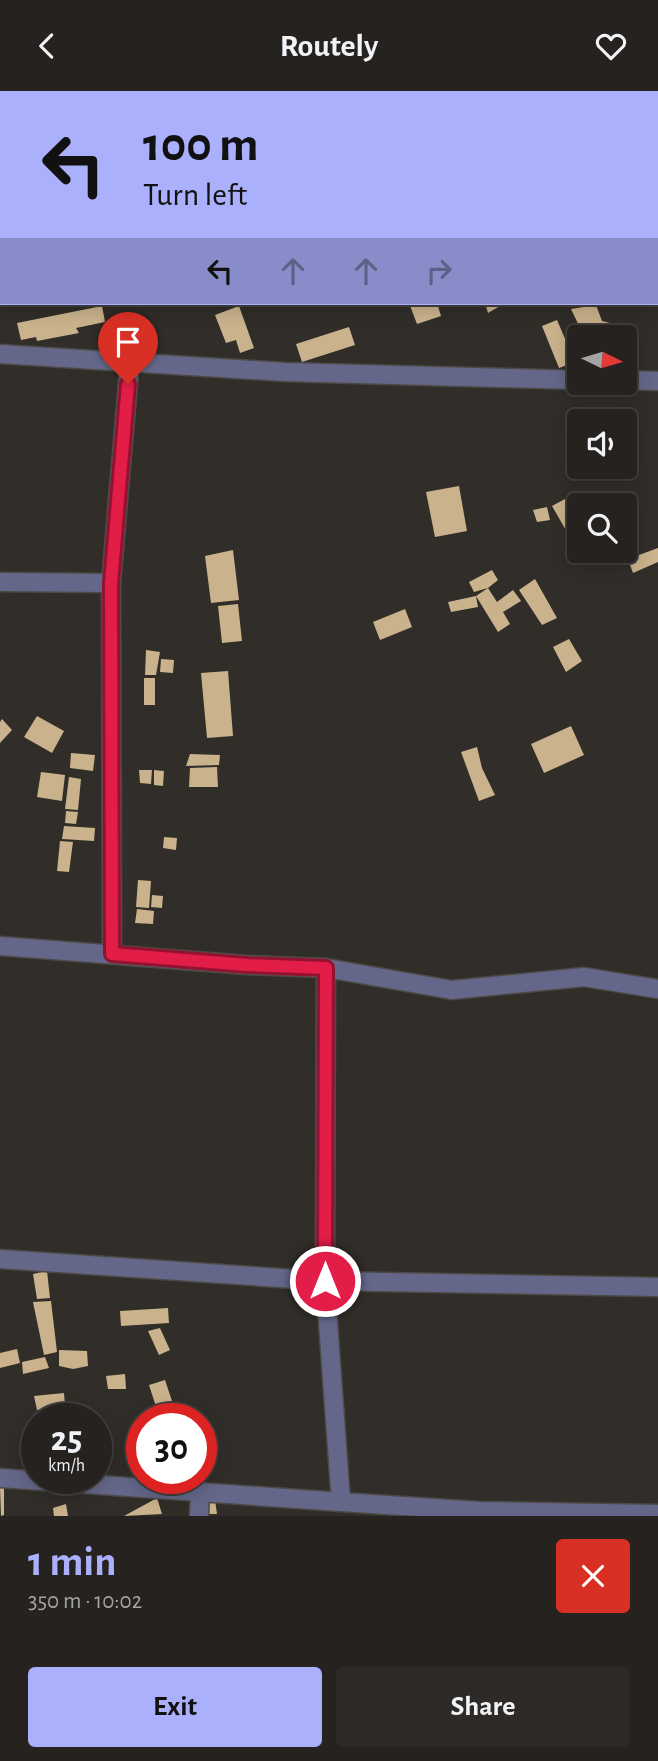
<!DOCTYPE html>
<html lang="en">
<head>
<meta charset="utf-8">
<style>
  body { margin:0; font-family:"Alegreya Sans",sans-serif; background:#2d2a28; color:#f1f3f6; height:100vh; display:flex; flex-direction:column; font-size:26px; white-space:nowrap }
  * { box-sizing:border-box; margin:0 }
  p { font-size:23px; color:#a3a4a4 }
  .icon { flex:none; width:38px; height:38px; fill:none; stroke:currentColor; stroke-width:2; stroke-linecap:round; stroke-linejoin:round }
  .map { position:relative; height:1425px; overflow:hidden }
  .drawer { display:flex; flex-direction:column; background:#25221f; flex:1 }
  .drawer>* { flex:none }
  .hud { position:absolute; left:0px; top:0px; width:658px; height:214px; box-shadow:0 4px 18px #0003,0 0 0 2px #423f3d; background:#aab0fb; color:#111; overflow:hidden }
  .needle { width:46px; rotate:95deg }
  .fabs { position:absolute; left:567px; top:234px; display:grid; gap:14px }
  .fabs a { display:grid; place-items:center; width:70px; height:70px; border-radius:7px; background:#25221f; box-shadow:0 4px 18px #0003,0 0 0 2px #423f3d; font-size:35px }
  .speed { position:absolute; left:21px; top:1312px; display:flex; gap:14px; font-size:35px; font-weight:700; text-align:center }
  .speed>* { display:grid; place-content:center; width:91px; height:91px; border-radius:50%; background:#25221f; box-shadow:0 4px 18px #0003,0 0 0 2px #423f3d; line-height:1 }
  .speed small { font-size:18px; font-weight:400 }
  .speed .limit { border:10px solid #d22; background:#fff; color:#111 }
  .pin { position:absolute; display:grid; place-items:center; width:60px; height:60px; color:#fff; margin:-72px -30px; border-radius:50% 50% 50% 0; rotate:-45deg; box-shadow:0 0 7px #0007 }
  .pin .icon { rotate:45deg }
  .me { position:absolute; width:77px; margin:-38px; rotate:0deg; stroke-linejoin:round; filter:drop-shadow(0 0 5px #0008) }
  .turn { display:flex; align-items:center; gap:24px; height:147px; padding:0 28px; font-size:32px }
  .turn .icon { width:91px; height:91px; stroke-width:2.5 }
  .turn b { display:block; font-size:49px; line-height:60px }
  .lanes { display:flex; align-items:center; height:66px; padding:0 28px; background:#0003; justify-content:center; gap:35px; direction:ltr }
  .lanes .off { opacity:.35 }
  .round { display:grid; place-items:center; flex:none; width:74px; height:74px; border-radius:7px; background:#2d2a28 }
  .summary { display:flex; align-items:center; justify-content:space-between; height:119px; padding:0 28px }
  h1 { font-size:42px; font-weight:700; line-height:52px; color:#aab0fb }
  .action { display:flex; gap:14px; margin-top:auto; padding:14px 28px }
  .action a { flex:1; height:80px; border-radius:7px; background:#aab0fb; color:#111; font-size:28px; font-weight:700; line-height:80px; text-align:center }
  .action a+a { background:#2d2a28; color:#f1f3f6 }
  header { display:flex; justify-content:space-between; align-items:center; height:91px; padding:0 28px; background:#25221f; font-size:32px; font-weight:700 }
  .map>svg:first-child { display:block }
  .building { fill:#cab28c }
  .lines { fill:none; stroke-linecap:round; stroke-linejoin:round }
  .street-casing { stroke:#4d4a45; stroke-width:21 }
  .street { stroke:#646789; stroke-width:18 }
  .route-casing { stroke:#92132f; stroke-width:18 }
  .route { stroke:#e11d48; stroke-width:12 }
</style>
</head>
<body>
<header><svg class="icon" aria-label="back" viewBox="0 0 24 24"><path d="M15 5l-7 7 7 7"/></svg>Routely<svg class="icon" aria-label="heart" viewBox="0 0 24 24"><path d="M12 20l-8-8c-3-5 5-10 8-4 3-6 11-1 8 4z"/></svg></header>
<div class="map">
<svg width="658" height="1425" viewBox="0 0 658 1425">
  <rect width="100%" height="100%" fill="#312e29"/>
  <path class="building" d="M409,212H437L441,225L417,233Z
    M485,212H505L488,222Z
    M596,214L602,230L610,232L583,243L571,218Z
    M102,215L105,231L76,237L79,242L37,250L36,246L21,249L17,232Z
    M239,215L254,257L240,262L236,249L226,252L215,224Z
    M557,229L575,271L559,277L542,235Z
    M349,236L355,254L302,271L296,253Z
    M459,395L467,440L435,446L426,401Z
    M565,408L579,436V462L552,415Z
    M547,416L550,429L537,431L533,419Z
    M658,457V471L633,482L628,468Z
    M233,459L239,509L211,512L205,465Z
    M492,479L498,489L488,497L474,501L469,491Z
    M535,488L557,527L542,534L519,499Z
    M488,497L497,511L513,499L521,510L503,521L510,533L498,541L476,505L478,516L451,521L448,511L476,505Z
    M238,513L242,550L222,552L218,515Z
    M405,518L412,536L380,549L373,531Z
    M569,548L582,570L566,581L553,556Z
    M146,559L160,561L156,584H145Z
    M161,568L174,569L173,582L160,581Z
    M228,580L233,645L207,647L201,582Z
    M144,587H155V614H144Z
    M37,625L64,640L52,662L24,646Z
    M2,628L12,639L0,652V631Z
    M571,635L584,664L544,682L531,653Z
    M477,656L482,677L495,704L479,710L461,661Z
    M71,662L95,664L93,680L70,677Z
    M190,663L220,664L219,674L186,675Z
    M217,676L218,696H189L190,677Z
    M139,679H152L151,693L140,692Z
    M154,679L164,680L163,695L154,694Z
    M41,681L65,684L62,710L37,706Z
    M69,686L81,688L78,719L65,718Z
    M66,720L78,721L76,733L65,732Z
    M64,735L95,737L94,750L62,748Z
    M164,746L177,747L176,759L163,757Z
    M60,750L73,751L69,781L57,780Z
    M138,789L151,790L149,817L136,816Z
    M152,804L163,805L162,817L151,816Z
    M137,818L154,820L153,833L135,832Z
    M47,1180L50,1207L37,1208L33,1183Z
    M51,1210L57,1261L44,1264L33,1211Z
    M168,1217L169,1232L121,1235L120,1220Z
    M160,1237L170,1259L159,1264L148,1240Z
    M17,1258L20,1272L0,1277V1262Z
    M59,1259L87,1260L88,1275L73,1278L59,1275Z
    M45,1266L49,1277L23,1283L22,1271Z
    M125,1283L126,1298H108L106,1285Z
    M165,1289L178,1328H160L149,1294Z
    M64,1302L65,1314L37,1319L34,1305Z
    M0,1396H4V1424L1,1425Z
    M157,1407L162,1423L124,1425Z
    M202,1409H215L217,1423H205Z
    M66,1413L68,1425H54L53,1417Z"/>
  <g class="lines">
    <defs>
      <path id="street" d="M656,35L658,34
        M0,48H2
        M0,263L285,281L579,289
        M625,289L658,290
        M0,491L111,492
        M0,855L247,874L326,877L452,899L584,886L658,898
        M112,863L111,492L130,269
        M326,877L325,1190L341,1411L479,1420L658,1423
        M0,1168L325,1190L658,1196
        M0,1387L341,1411
        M199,1425L200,1401"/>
    </defs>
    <use href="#street" class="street-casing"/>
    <use href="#street" class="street"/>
  </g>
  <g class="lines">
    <defs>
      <path id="route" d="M128,293L111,492L112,863L247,874L326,877L325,1190"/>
    </defs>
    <use href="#route" class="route-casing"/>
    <use href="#route" class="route"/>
  </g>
</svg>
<div class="fabs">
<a><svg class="needle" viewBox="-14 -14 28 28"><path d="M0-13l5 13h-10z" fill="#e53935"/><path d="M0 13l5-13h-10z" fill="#a3a4a4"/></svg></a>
<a><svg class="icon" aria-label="sound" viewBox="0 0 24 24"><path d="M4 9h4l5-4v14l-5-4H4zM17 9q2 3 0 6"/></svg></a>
<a><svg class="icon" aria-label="search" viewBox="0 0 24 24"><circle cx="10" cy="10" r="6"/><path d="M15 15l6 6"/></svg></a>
</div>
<div class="speed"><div>25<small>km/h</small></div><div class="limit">30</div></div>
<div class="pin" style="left:128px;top:293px;background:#d93025"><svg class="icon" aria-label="arrive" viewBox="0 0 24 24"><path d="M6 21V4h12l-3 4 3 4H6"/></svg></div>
<svg class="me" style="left:325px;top:1190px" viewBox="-20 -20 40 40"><circle r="17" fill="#e11d48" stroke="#fff" stroke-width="3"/><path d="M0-11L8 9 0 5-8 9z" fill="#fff"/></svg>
<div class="hud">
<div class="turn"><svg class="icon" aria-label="left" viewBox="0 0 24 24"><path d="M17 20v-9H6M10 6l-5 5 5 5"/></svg><div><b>100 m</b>Turn left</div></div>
<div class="lanes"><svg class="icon" aria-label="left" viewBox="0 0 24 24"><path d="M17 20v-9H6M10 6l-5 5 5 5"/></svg><svg class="icon off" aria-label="ahead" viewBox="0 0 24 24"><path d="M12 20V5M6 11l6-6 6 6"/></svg><svg class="icon off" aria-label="ahead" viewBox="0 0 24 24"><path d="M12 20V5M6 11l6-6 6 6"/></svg><svg class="icon off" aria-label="right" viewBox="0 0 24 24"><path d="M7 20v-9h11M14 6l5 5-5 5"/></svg></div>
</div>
</div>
<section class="drawer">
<div class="summary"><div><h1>1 min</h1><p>350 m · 10:02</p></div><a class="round" style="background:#d93025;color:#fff"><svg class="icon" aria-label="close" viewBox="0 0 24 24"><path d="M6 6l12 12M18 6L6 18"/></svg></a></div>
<div class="action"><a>Exit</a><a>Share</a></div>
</section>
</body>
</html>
